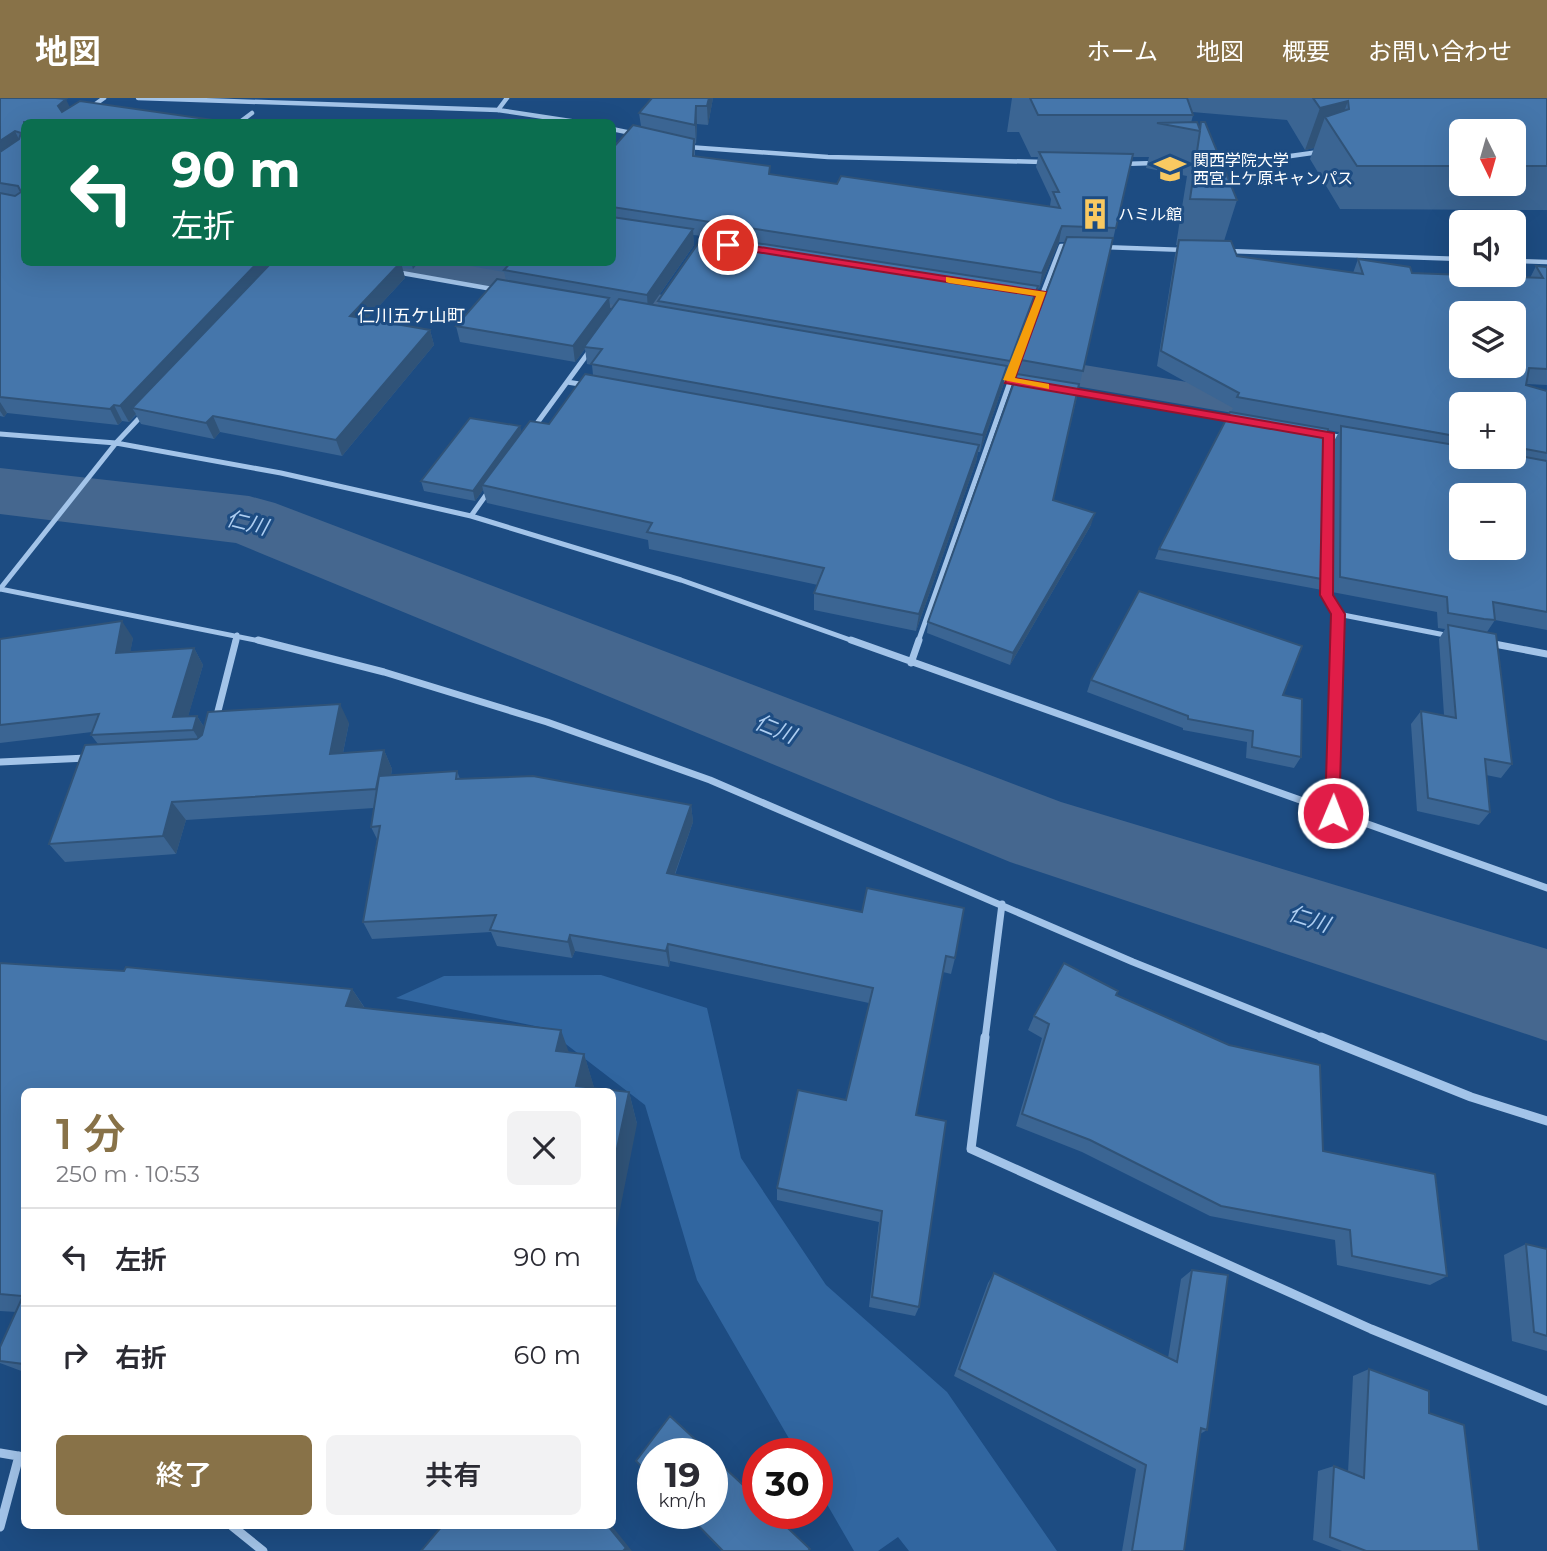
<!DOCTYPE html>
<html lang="ja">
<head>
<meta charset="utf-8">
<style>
  body { margin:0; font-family:Montserrat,"Noto Sans JP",sans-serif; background:#f2f2f3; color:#2b2b33; height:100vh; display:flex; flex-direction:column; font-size:26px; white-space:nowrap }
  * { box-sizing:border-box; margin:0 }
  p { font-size:23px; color:#7c7c81 }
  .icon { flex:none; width:38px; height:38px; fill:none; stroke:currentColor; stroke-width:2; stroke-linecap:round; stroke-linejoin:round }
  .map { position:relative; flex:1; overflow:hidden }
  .drawer { position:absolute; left:21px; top:990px; width:595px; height:441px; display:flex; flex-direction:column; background:#fff; border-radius:10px; box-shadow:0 7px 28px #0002 }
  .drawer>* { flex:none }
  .banner { position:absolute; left:21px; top:21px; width:595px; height:147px; border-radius:10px; box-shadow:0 7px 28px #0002; background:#0b6e4f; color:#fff; overflow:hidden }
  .needle { width:46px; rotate:175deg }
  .controls { position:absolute; left:1449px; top:21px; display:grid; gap:14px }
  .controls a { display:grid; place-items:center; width:77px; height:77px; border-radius:10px; background:#fff; box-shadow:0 7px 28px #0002; font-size:35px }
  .speed { position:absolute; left:637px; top:1340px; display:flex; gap:14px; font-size:35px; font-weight:700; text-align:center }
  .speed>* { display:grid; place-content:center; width:91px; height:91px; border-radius:50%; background:#fff; box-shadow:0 7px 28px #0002; line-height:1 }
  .speed small { font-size:18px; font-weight:400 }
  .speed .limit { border:10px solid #d22; background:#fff; color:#111 }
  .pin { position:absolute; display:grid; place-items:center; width:60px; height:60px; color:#fff; margin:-30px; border:4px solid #fff; border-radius:50%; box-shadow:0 2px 7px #0007 }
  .me { position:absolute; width:77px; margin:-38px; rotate:1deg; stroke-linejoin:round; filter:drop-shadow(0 0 5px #0008) }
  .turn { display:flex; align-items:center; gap:24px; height:147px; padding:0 35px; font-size:32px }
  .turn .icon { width:91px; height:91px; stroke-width:2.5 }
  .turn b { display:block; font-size:49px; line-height:60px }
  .round { display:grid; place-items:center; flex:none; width:74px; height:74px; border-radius:10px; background:#f2f2f3 }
  .headline { display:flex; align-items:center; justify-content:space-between; height:119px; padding:0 35px }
  h1 { font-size:42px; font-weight:600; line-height:52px; color:#887248 }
  .primary-button { display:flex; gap:14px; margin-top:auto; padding:14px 35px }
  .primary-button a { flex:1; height:80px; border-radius:10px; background:#887248; color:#fff; font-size:28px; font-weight:600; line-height:80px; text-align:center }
  .primary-button a+a { background:#f2f2f3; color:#2b2b33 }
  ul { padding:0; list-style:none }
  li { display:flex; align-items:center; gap:21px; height:98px; padding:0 35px; border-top:2px solid #e1e1e2 }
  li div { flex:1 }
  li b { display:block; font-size:26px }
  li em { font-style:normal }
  header { display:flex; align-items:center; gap:42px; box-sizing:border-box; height:98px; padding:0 35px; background:#887248; color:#fff }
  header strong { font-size:33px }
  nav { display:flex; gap:38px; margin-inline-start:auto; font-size:24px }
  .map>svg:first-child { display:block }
  .green { fill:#3166a0 }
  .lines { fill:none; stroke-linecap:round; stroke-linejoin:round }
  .canal { fill:#45678f; fill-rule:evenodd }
  .river { fill:#45678f; fill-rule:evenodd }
  .street-far3 { stroke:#a3c4e9; stroke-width:4.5 }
  .street-far2 { stroke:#a3c4e9; stroke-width:5 }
  .street-far1 { stroke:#a3c4e9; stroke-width:7 }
  .street { stroke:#a3c4e9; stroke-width:9 }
  .wall { fill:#3b6593; fill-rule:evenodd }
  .shaded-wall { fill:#305378 }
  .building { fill:#4576ab; stroke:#305378; stroke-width:2; fill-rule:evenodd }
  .route { fill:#e11d48; stroke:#92132f; stroke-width:2 }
  .slow { fill:#f59e0b }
  .labels { text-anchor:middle; stroke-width:6; stroke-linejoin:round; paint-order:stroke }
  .far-poi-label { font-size:16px; fill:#fff; stroke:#1d4c82; text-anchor:start }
  .far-neighbourhood-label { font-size:18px; fill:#fff; stroke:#1d4c82 }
  .water-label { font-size:21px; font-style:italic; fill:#aecef1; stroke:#1d4c82 }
</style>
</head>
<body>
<header>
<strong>地図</strong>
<nav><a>ホーム</a><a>地図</a><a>概要</a><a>お問い合わせ</a></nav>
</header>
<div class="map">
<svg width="1547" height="1453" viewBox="0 0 1547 1453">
  <rect width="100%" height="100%" fill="#1d4c82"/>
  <path class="green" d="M601,877L707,910L741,1060L826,1187L947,1294L1057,1453H909L898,1439L878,1453H854L817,1389V1356H798L697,1182L645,1007L545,930L396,900L444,878Z"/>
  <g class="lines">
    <path class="canal" d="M371,164H456L732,208L745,211L750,219L745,227L732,230L388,174L376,171Z
      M938,243L1291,301L1305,305L1311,313L1305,321L1291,325L925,262L919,254L925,246Z"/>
    <path class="river" d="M0,370L249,398L275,405L1061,704L1547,851V943L1010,764L236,445L0,416Z"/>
    <path class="street-far3" d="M138,0L498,12L577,24
      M90,10L104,0
      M498,12L507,0
      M240,24L252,15
      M612,31L636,36
      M688,49L828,59L1043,64
      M1213,63L1262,62L1319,54
      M1122,66L1155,65
      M1102,149L1185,152
      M1228,153L1461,161
      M1514,163L1547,164
      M396,174L498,192
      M1026,238L1061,148H1073"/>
    <path class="street-far2" d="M995,280L1022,285
      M567,284L586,287
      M1071,293L1235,321
      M532,332L591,251
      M0,336L116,345L281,375L471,418L681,482L856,544
      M1320,336L1346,340
      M471,418L491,390
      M1327,459L1329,338
      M1327,475V497L1338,516
      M0,491L265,544
      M0,491L116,345L144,315
      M235,544L237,537
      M918,544L1027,236
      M1337,544L1338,516L1450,538"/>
    <path class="street-far1" d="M258,542L384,574L547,624L710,682L1133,864L1325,941
      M851,542L1547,790
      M1489,545L1547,556
      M911,565L919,542
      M216,621L236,542
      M0,664L87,660
      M1333,715L1337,542
      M985,941L1002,806"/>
    <path class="street" d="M985,939L971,1051L1371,1231L1547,1303
      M1321,939L1471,999L1547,1023
      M0,1355L24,1359
      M232,1428L263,1453
      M0,1429L19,1358"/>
  </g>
  <path class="wall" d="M0,0H57L24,164H419L413,171L402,170L405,180L367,221L430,232L434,247L342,358L220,334L214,341L141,326L136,317L129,324L122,323L118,327L7,315L4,319L0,318Z
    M713,0L708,27L697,26L696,46L695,45V58L770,77L837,86L1050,108L1051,101L1036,69L1038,59H1031L1019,34H1007L1012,0H1547V112L1340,111L1310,61L1314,50L1305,52L1287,22L1192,14L1193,17L1191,25L1200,31L1201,24L1237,102L1224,143L1237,158L1353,175L1358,161L1412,175L1530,180L1536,168L1547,169V287L1526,286V287L1547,293V532L1495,522L1487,534L1512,666L1501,680L1486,677L1490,714L1479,727L1417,713L1411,626L1421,613L1444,617L1439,541L1445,531L1438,530L1437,514L1332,494L1334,343L1339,334L1328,332L1327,482L1322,492L1155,461L1159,451L1233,310L1157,268L1175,157L1177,147H1176L1187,78L1146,70L1149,59H1132L1053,402L1091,427L1010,567L927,535L928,524L1018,276L1021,262L1065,144H1059L1039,191L1038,190L1036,200L1008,275H1006L1004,285L980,354H978L976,364L916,533L814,512V495L818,487L649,451L648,442L487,405L483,392L475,403L424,393L421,383L520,328L521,335L549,326L593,277L592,267L587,266L585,251L575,264L460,244L456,228L506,182L504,174L448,164H612V51L641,28L639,15ZM1461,33H1514V86H1461ZM693,137L703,138L658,203V207L653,206L694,147ZM610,206L615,207L610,213ZM1461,306H1514V359H1461Z
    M133,540L130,554L194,550L203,567L188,618H197L204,629L349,625L343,655L384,652L392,671L391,677L457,673L460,681L691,707L693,724L675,777L955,860L951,876L943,874L916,1017L919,1209L915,1218L869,1209L879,1124L777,1102V1090L846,1002L869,905L670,863L669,869L575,853L572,860L497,848L491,834L372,841L363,824L377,741L371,729L374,710L186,722L176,756L65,764L49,746L98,646L91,637L92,634L0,645V541Z
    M1091,582L1283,597L1301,659L1294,670L1246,660L1247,644L1183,632V630L1087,594Z
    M0,865L352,891L365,910L569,954L584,956L594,990L629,994L637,1026L612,994H24V1274L0,1265V1249L16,1214L0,1213Z
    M1116,897L1323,1053L1447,1178L1430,1187L1337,1167L1335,1142L1210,1118L1082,1054L1016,1028L1042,940L1028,932L1034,918Z
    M1526,1146L1547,1151V1253L1512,1243L1504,1157Z
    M1192,1172L1207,1332L1200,1336L1184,1453H1122L1136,1371L954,1278L988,1185L994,1175L1168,1260L1181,1181Z
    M1369,1271L1429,1315L1479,1453H1342L1313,1442L1318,1373L1334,1368L1348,1374L1353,1278Z
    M686,1416H712L809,1453H722Z"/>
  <path class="shaded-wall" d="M709,0H713L708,27L707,8Z
    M66,1L73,16L64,23L58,8Z
    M1348,3L1336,36L1325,19L1314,50L1305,52L1320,10Z
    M696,8L697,26L696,46L695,27Z
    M15,33L22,48L0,63V43Z
    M1062,128L1059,144L1039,191L1042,175Z
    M693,131L694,147L648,213L647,197Z
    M258,164H279L132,310L136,316L129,324L120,308Z
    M401,164L405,180L355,234L350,218Z
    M411,164H419L413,171Z
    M1038,188L1036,200L1008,275L1010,263Z
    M609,200L611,216L584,249L585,251L575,264L573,248Z
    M430,232L434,247L342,358L336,342Z
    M1007,268L1004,285L980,354L983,337Z
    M0,304L7,315L4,319L0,313Z
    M114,307L122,323L118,327L110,311Z
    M213,318L220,334L214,341L206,325Z
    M520,328L522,339L482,387L483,392L475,403L473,393Z
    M979,347L976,364L916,533L919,516Z
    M1095,415L1091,427L1010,567L1013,555Z
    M122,523L133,540L127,572L116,555Z
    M194,550L203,567L184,633L173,619Z
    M340,606L349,625L339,674L330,656Z
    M197,618L207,634L203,648L193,632Z
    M384,652L392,671L385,710L376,691Z
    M172,704L186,722L176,756L163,738Z
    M691,707L693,724L669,792L667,775Z
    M570,837L575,853L572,860L568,844Z
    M668,846L670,863L669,869L666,853Z
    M352,891L375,926L346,908Z
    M561,932L573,966L556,953Z
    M584,956L594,989L593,994L576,988Z
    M629,994L637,1026L612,1152V1074Z
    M608,1428H612L632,1453H623Z"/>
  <path class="building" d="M0,0H56L66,1L58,8L62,14L80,3L227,24H24V164H258L120,308L114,307L110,311L0,299V95L15,98L21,94L18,88L0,85V54L19,41L21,35L15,33L0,43Z
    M652,0H709L707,8H696L695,27L639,15Z
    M1030,0H1187L1193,17H1038Z
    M1313,0H1547V68H1514V33H1461V68H1357L1325,19L1349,11L1348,3L1320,10Z
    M1197,24L1200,32L1201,24H1205L1237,102L1190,101L1200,33L1157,25Z
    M633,27L694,41L693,58L770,68L769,76L837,86L841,78L1060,110L1053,94H1059L1039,54L1133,56L1116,130L1062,128L1042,175L612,109V51Z
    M612,119L693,131L647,197L504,172L511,164H612Z
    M704,137L1038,188L1010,263L658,203Z
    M1067,139L1113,140L1083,273L1021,262Z
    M1179,142L1231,143L1237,158L1363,176L1358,161L1410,169L1412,175L1543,180L1536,168L1547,169V271L1529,270L1526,287L1547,293V355L1514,349V306H1461V339L1237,299L1239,295L1161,253ZM1461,215H1514V268H1461Z
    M272,164H401L350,218L430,232L336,342L213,318L206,325L132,310Z
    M497,181L609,200L573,248L456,228Z
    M619,201L1007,268L983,337L591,266L602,251L584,249Z
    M585,276L979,347L919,516L814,495L824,470L647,434L652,425L482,387L530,323L549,326Z
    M1017,276L1079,286L1053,402L1095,415L1013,555L928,524Z
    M1230,314L1328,331L1327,482L1159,451Z
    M470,320L520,328L473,393L421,383Z
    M1341,328L1461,348V359H1514V357L1547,363V514L1493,504L1495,522L1484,521L1448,515L1447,499L1340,479ZM1461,397H1514V450H1461Z
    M1139,493L1302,548L1283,597L1302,601L1301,659L1252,649L1253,633L1188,621V618L1091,582Z
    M122,523L116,555L194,550L173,619L197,618L193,632L91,637L99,616L0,627V541Z
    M1448,527L1496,536L1512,666L1485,661L1490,714L1428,700L1421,613L1456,620Z
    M340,606L330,656L384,652L376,691L172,704L163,738L49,746L85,647L197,641L202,637L208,614Z
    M457,673L456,681L533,678L691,707L667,775L862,814L867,790L964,810L955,860L946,858L916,1017L946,1023L919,1209L872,1199L882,1113L777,1090L798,992L846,1002L873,890L668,846L666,853L570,837L568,844L490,832L496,817L363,824L380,728L371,729L379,678Z
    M0,865L124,873L126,869L352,891L346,908L561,932L556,953L584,956L576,988L629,994L612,1074V994H24V1266L0,1263V1249L23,1198L0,1196Z
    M1064,865L1118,893L1116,897L1229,947L1320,967L1323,1053L1435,1076L1447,1178L1352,1158L1350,1132L1221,1108L1090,1042L1022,1016L1049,926L1034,918Z
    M1526,1146L1547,1151V1238L1534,1234Z
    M1192,1172L1228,1177L1207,1332L1201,1330L1184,1453H1132L1146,1367L959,1271L994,1175L1177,1264Z
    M1369,1271L1429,1293V1315L1464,1327L1479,1453H1366L1330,1439L1334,1368L1364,1380Z
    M670,1318L711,1356H653V1380L636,1363Z
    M712,1358L758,1401V1416H773L810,1451L808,1453H723L687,1416H712Z
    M442,1428H608L626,1450L623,1453H421Z"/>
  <path class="route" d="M728,144L1046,194L1015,280L1334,335L1333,497L1345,516L1339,720L1333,722L1325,715L1331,516L1320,497L1323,340L1005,285L1036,198L725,149Z"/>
  <path class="slow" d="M946,179L1046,194L1015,280L1049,286V291L1003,282L1036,198L949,185L946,184Z"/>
  <defs>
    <symbol id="university-bare" viewBox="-9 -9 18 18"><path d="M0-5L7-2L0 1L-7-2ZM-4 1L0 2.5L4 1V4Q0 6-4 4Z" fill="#f9c961" stroke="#1d4c82" stroke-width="2.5" paint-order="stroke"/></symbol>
    <symbol id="building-bare" viewBox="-9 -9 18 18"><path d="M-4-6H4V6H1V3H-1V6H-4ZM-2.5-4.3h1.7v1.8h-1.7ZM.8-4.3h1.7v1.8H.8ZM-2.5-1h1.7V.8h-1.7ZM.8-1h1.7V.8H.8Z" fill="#f9c961" stroke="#1d4c82" stroke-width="2.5" paint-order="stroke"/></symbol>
  </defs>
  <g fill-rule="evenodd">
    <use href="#university-bare" x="1148" y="49" width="44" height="44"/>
    <use href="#building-bare" x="1073" y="94" width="44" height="44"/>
  </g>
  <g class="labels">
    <g class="far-poi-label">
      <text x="1193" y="68">関西学院大学<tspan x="1193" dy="18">西宮上ケ原キャンパス</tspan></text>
      <text x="1118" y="122">ハミル館</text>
    </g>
    <g class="far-neighbourhood-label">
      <text x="411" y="224">仁川五ケ山町</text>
    </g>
    <g class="water-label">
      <text transform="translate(247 425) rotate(14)" y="7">仁川</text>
      <text transform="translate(775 631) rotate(22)" y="7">仁川</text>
      <text transform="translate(1309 821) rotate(18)" y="7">仁川</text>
    </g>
  </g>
</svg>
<div class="controls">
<a><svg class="needle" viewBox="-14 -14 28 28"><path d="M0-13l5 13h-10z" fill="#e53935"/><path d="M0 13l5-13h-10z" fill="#7c7c81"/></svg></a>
<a><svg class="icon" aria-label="sound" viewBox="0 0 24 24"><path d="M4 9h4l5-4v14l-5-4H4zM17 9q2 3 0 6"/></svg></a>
<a><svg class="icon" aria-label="layers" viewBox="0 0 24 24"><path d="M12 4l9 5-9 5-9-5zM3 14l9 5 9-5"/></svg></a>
<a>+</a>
<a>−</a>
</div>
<div class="speed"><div>19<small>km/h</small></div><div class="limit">30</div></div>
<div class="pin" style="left:728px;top:147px;background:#d93025"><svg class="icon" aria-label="arrive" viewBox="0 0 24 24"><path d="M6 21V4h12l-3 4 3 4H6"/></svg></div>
<svg class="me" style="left:1333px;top:715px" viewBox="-20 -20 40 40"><circle r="17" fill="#e11d48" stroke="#fff" stroke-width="3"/><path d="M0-11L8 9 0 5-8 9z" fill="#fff"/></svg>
<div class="banner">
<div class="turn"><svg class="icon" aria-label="left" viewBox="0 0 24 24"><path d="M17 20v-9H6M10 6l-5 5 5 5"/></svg><div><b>90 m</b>左折</div></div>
</div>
<section class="drawer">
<div class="headline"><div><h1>1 分</h1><p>250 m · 10:53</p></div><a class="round"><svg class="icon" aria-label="close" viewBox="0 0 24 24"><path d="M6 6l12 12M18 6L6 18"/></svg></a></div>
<ul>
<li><svg class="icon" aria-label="left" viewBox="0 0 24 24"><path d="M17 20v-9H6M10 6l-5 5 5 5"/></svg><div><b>左折</b></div><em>90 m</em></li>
<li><svg class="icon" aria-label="right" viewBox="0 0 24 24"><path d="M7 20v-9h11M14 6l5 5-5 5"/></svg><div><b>右折</b></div><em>60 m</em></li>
</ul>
<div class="primary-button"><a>終了</a><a>共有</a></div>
</section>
</div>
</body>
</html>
